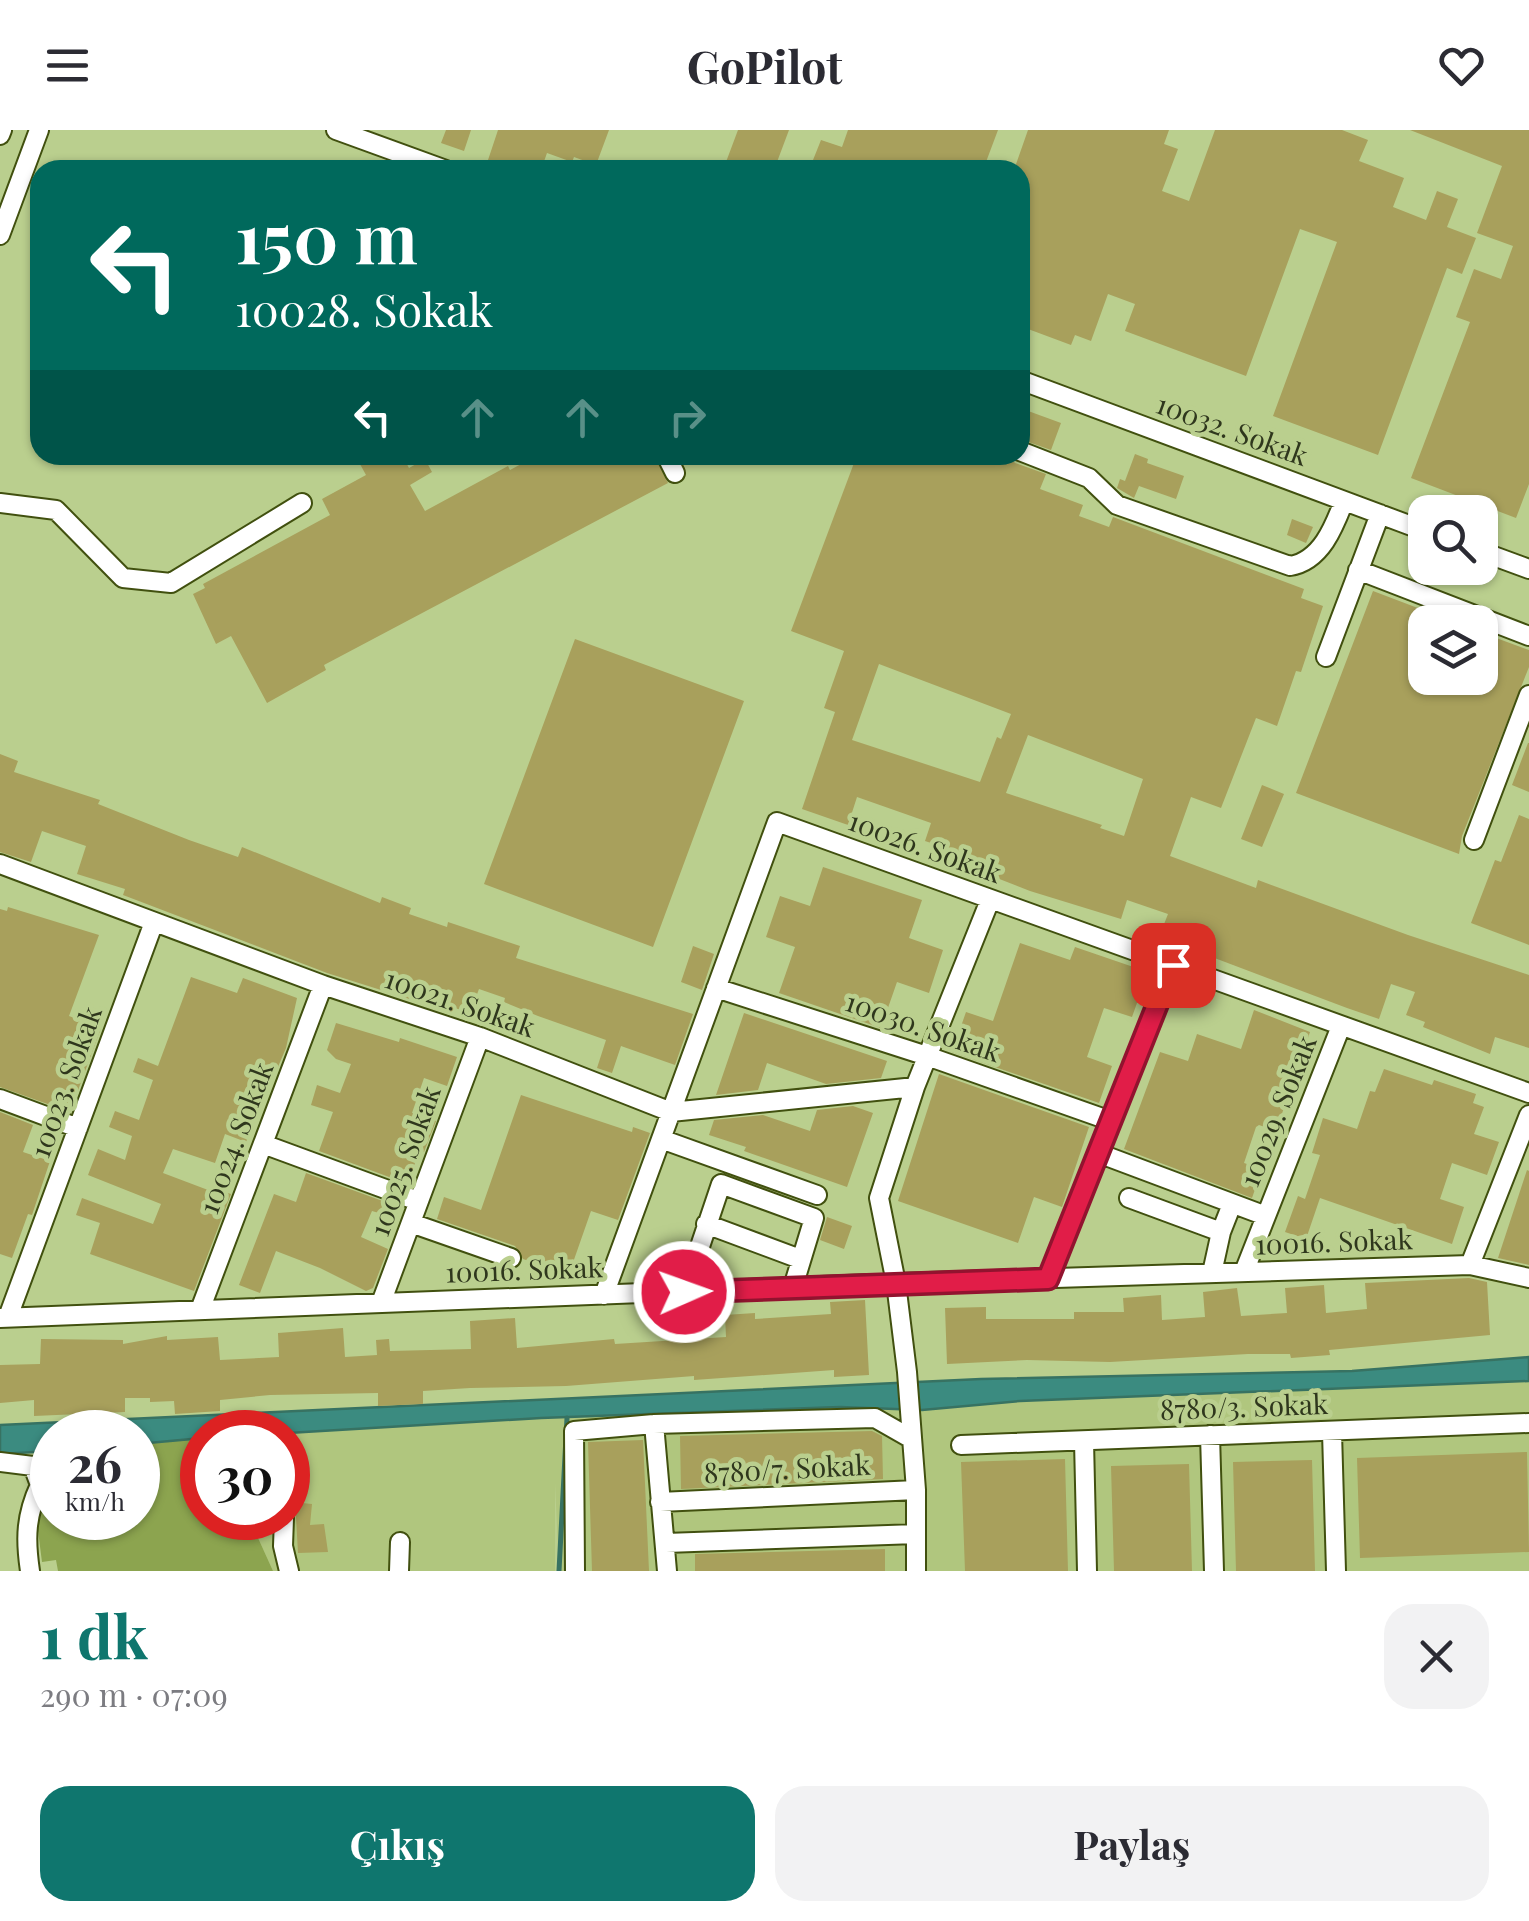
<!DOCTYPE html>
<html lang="tr">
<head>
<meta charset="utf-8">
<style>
  body { margin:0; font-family:"Playfair Display",serif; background:#f2f2f3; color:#2b2b33; height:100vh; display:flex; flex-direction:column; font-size:38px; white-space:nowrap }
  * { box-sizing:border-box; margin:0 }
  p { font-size:32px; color:#7c7c81 }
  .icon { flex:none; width:55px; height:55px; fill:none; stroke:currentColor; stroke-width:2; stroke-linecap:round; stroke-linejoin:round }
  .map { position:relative; height:1441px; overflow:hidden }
  .side { display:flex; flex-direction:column; background:#fff; flex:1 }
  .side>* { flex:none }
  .hud { position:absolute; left:30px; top:30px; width:1000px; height:305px; border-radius:30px; box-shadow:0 2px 8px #0004; background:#00695c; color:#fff; overflow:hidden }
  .buttons { position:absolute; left:1408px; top:365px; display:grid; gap:20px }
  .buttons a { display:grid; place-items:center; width:90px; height:90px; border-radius:20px; background:#fff; box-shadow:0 2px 8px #0004; font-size:50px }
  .speed { position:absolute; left:30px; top:1280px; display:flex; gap:20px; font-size:50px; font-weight:700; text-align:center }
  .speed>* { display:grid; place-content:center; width:130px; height:130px; border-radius:50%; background:#fff; box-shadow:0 2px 8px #0004; line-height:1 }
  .speed small { font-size:25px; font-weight:400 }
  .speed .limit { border:15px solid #d22; background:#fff; color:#111 }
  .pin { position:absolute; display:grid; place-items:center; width:85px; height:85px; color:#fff; margin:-42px; border-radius:20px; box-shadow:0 5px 15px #0006 }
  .me { position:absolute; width:110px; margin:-55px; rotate:88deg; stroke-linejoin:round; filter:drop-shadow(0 0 8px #0008) }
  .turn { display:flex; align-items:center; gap:35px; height:210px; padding:0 40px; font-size:45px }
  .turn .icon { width:130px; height:130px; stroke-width:2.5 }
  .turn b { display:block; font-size:70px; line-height:85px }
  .lanes { display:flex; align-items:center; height:95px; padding:0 40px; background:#0003; justify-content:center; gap:50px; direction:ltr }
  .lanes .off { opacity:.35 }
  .round { display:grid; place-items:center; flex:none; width:105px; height:105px; border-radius:30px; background:#f2f2f3 }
  .overview { display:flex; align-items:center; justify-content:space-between; height:170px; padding:0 40px }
  h1 { font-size:60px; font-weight:700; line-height:75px; color:#0f766e }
  .button { display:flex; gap:20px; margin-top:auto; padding:20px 40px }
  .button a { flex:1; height:115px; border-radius:30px; background:#0f766e; color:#fff; font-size:40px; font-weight:700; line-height:115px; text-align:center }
  .button a+a { background:#f2f2f3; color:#2b2b33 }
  header { display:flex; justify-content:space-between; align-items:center; height:130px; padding:0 40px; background:#fff; font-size:45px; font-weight:700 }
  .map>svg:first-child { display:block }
  .built { fill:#b0c67e }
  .green { fill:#8ca44f }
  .water { fill:#3b8b80; stroke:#377262; stroke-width:2.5 }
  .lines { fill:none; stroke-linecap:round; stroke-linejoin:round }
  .stream { stroke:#377262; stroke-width:5 }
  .building { fill:#a8a05c; fill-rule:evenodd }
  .minor-casing { stroke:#41500f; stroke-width:22 }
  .minor { stroke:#fff; stroke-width:18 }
  .route-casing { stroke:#92132f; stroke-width:25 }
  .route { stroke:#e11d48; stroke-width:18 }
  .labels { text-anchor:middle; stroke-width:9; stroke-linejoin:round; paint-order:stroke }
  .street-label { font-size:28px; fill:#2f371d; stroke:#bacf8e }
</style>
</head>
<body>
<header><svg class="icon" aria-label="menu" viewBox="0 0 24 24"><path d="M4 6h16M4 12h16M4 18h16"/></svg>GoPilot<svg class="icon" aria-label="heart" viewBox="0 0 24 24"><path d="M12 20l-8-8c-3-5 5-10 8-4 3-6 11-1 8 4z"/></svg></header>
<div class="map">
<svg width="1529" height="1441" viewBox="0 0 1529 1441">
  <rect width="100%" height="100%" fill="#bacf8e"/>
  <path class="built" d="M1529,1251V1441H559L555,1353V1441H273L249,1388H288V1303L553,1288L840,1277L922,1280L1020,1271Z"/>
  <path class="green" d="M202,1308V1388H249L273,1441H58L56,1430L42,1432L36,1385L52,1365V1388H138V1314Z"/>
  <path class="water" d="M1529,1227V1251L1020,1271L922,1280L840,1277L541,1288L288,1303L202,1302V1308L138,1314V1302H52V1321L0,1324V1295L981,1249L1352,1241Z"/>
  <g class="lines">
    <path class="stream" d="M559,1441L567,1288"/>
  </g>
  <path class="building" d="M446,0H471L464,21L441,13Z
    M498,0H609L596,35L574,27L572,32L547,23L541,40H515L488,30Z
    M738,0H789L774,40H723Z
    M848,0H998L983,40H809L821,10L842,17Z
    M1028,0H1169L1164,14L1178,19L1162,61L1189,71L1215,0H1342L1368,10L1359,31L1404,48L1393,77L1426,90L1437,61L1458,69L1447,97L1476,108L1462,144L1447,138L1378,325L1273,286L1337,112L1300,99L1246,246L1125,201L1135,174L1108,164L1091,211L1075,205L1071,215L1020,196V40H1014Z
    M1410,0H1529V354L1516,388L1411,348L1470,192L1456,187L1474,139L1501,149L1513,116L1477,103L1502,36Z
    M1020,278L1061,293L1051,320L1020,309Z
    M1135,324L1148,329L1147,333L1184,346L1176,369L1139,356L1134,368L1117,358L1120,349L1125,351Z
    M355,325H402L409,338L425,329L432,342L410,355L425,381L508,336L510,340L538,325H654L668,353L324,535L326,540L267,573L231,506L216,514L193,464L205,458L203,454L330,385L322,369L366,345Z
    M857,325H1008L1015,333L1046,344L1040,359L1083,375L1079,386L1109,397L1113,387L1304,459L1301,468L1323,476L1301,542L1296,541L1277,596L1256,588L1221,678L1191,667L1170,726L1256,758L1258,750L1408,805L1529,845V918L1495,907L1490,924L1423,897L1425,892L1406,885L1415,862L1391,854L1379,889L1347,878L1159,807L1168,784L1127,770L1121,789L1030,761L943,727L946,718L925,711L931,693L857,667L848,695L802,679L835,582L824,578L844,521L791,501ZM879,534L1011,584L1001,609L997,607L980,652L852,610ZM1028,605L1143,649L1124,706L1100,698L1102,695L1006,663Z
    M1292,389L1313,397L1306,413L1287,405Z
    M1373,461L1452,491L1425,492V548H1480V502L1529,520V537L1462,706L1459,724L1296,663Z
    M575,509L744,571L653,817L484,754Z
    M1528,613H1529V662L1512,655Z
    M0,624L18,631L14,642L100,670L98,674L189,710L238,727L242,717L380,773L382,767L411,778L409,784L447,797L448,792L520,816L516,828L693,884L675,935L621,916L612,943L597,938L606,910L538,886L504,872L505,868L479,859L470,883L455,878L454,883L327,843L123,765L125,759L77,744L86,716L42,701L31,732L0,722Z
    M1262,655L1284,664L1262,717L1241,709Z
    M1519,685L1529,689V815L1471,793L1495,730L1501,732Z
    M823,737L922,770L909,808L943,820L929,863L897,852L881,898L779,863L795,817L766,807L780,766L810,776Z
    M8,777L99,805L69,886L101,898L70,982L0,957V779L7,781Z
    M1020,813L1070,830L1075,817L1148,842L1132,887L1104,878L1087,927L1112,936L1099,973L952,922L966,882L993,891Z
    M693,816L714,824L702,860L681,852Z
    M191,847L237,863L243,848L297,868L286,918L246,1012L225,1004L215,1033L173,1019L163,1043L208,1060L210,1057L231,1064L194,1161L90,1124L100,1093L76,1085L82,1068L153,1094L161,1074L88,1045L98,1019L125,1030L132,1006L109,997L115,981L139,990L153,950L133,942L138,928L158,936Z
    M1254,880L1310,902L1276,1001L1259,995L1256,997L1244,1033L1262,1039L1252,1068L1124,1019L1160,922L1188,931L1197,904L1241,919Z
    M744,883L887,931L881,948L826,954L767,933L758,960L716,965Z
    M336,893L399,912L400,908L457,927L447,956L424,948L412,983L436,991L424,1022L419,1021L408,1054L319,1021L333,982L311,975L317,955L340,963L351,934L336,929L327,920Z
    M1384,939L1432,955L1434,950L1476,964L1473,973L1484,977L1474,1004L1499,1012L1487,1045L1452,1033L1440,1069L1464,1077L1452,1114L1320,1068L1306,1109L1285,1102L1298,1066L1305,1069L1320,1025L1312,1023L1323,988L1357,999L1370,961L1375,962Z
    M939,944L1089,997L1062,1077L1034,1067L1018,1113L898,1071Z
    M521,965L632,1002L633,997L650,1003L618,1090L591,1081L569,1144L523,1129L515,1116L437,1089L444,1067L481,1080Z
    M853,976L873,983L847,1057L744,1021L746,1017L709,1005L714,990L763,985L810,1001L817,980Z
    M0,982L33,995L23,1022L50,1031L32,1085L28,1084L12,1128L0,1124Z
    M1527,1040L1529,1041V1135L1498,1128Z
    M306,1043L399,1077L396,1088L372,1081L361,1107L388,1119L373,1158L366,1161L320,1138L276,1121L260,1163L239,1155L274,1064L296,1072Z
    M827,1087L852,1096L844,1119L820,1110Z
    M1469,1148L1487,1152L1490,1205L1329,1220L1330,1225L1291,1228L1290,1224H1248L1110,1232L1027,1230L947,1234L945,1178L986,1177V1189H1074V1182H1124L1123,1168L1161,1165L1162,1190L1205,1187L1203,1162L1237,1158L1241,1186L1287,1183L1285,1158L1324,1155L1326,1183L1367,1179L1365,1153Z
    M865,1170L869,1245L834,1247V1240L694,1250V1246L566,1256L470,1258L423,1261V1274L378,1276V1263L270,1265L220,1270V1281L175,1284L174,1271L150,1272V1268H125V1282L34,1286V1270L0,1273V1235L40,1234L41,1209L123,1210V1214L167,1206V1210L218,1207L220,1230L279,1227L278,1203L343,1198L345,1227L377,1225L376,1210L389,1209L390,1221L471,1219L470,1191L515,1188L517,1218L614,1209L615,1214L726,1207L725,1185L755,1183V1189L831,1184L830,1172Z
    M872,1301L882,1306L883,1349L681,1359L680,1306Z
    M643,1310L649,1441H592L588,1312Z
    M1527,1322L1529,1422L1360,1428L1357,1328Z
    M1065,1329L1068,1441H965L961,1332Z
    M1312,1330L1315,1441H1236L1233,1332Z
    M1189,1334L1192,1441H1114L1111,1336Z
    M292,1372L312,1374L310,1395L324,1394L328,1422L298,1423L296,1387Z
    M885,1419V1441H695V1424Z"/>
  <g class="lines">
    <defs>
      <path id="minor" d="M336,0L446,40
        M0,5L2,0
        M0,105L39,0
        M1020,250L1425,401
        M1020,321L1089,348L1117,375L1290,436C1321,431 1334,397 1344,371
        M666,325L675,343
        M0,373L56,380L123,448L171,453L302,373
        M1480,421L1529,439
        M1358,440L1529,506
        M1326,527L1380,384
        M1474,710L1529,565
        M0,734L323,855L480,907L671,982L915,957
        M716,858L927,926L1111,991
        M0,969L78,998
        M661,1009L817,1065
        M263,1014L418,1071
        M1098,1023L1266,1086
        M1129,1068L1221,1102
        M411,1093L511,1128
        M706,1094L800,1129
        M1470,1135L1529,1148
        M1244,1142L1341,896
        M1212,1143L1221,1102L1232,1074
        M1048,1149L1173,835
        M685,1161L721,1054L814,1088L793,1157
        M604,1165L777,692L1529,963
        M381,1173L480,907
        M200,1180L323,855
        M8,1187L154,792
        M0,1188L896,1153L1470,1135L1529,985
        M654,1294L667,1441
        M1332,1302L1336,1441
        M1210,1305L1214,1441
        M1084,1311L1087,1441
        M961,1315L1529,1293
        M0,1332L33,1336L40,1355C26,1385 25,1408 30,1441
        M660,1372L916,1360
        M284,1388L283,1416L289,1441
        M666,1413L916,1404
        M399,1441L400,1412
        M575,1441L574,1301L654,1294L875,1288L910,1308
        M916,1441V1360L907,1242L896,1153L879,1068L915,957L990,770"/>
    </defs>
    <use href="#minor" class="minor-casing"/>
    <use href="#minor" class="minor"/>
  </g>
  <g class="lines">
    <defs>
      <path id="route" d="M684,1162L1048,1149L1173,835"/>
    </defs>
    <use href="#route" class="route-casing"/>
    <use href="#route" class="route"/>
  </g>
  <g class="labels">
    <g class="street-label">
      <text transform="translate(1232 300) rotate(20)" y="10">10032. Sokak</text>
      <text transform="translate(925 717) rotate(20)" y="10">10026. Sokak</text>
      <text transform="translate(460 873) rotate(19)" y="10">10021. Sokak</text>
      <text transform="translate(923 897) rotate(19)" y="10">10030. Sokak</text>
      <text transform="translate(66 952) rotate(-70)" y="10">10023. Sokak</text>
      <text transform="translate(1278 981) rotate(-68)" y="10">10029. Sokak</text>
      <text transform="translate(236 1008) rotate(-69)" y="10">10024. Sokak</text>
      <text transform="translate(405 1031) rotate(-70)" y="10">10025. Sokak</text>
      <text transform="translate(1334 1112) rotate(-2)" y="10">10016. Sokak</text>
      <text transform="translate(524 1140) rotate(-2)" y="10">10016. Sokak</text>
      <text transform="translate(1244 1277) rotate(-2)" y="10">8780/3. Sokak</text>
      <text transform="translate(787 1339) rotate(-3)" y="10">8780/7. Sokak</text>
    </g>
  </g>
</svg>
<div class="buttons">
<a><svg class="icon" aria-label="search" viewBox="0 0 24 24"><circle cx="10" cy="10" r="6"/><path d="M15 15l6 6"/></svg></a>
<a><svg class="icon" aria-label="layers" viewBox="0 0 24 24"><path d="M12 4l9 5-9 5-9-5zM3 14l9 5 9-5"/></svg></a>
</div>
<div class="speed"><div>26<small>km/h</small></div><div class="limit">30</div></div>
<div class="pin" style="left:1173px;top:835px;background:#d93025"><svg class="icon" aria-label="arrive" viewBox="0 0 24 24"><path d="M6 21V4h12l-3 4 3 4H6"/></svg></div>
<svg class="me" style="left:684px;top:1162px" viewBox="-20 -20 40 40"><circle r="17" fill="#e11d48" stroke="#fff" stroke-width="3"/><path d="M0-11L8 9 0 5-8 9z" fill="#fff"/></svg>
<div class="hud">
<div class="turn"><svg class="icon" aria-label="left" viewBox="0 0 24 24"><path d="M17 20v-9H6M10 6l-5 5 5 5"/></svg><div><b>150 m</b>10028. Sokak</div></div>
<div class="lanes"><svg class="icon" aria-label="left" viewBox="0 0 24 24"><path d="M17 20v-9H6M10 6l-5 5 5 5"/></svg><svg class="icon off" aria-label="ahead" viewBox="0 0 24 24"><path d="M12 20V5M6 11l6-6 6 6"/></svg><svg class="icon off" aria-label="ahead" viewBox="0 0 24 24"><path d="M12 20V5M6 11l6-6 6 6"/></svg><svg class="icon off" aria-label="right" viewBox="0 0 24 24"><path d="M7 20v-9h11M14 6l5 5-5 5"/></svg></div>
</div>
</div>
<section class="side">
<div class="overview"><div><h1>1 dk</h1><p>290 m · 07:09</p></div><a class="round"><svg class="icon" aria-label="close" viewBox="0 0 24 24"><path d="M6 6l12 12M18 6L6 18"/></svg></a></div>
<div class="button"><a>Çıkış</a><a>Paylaş</a></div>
</section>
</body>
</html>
